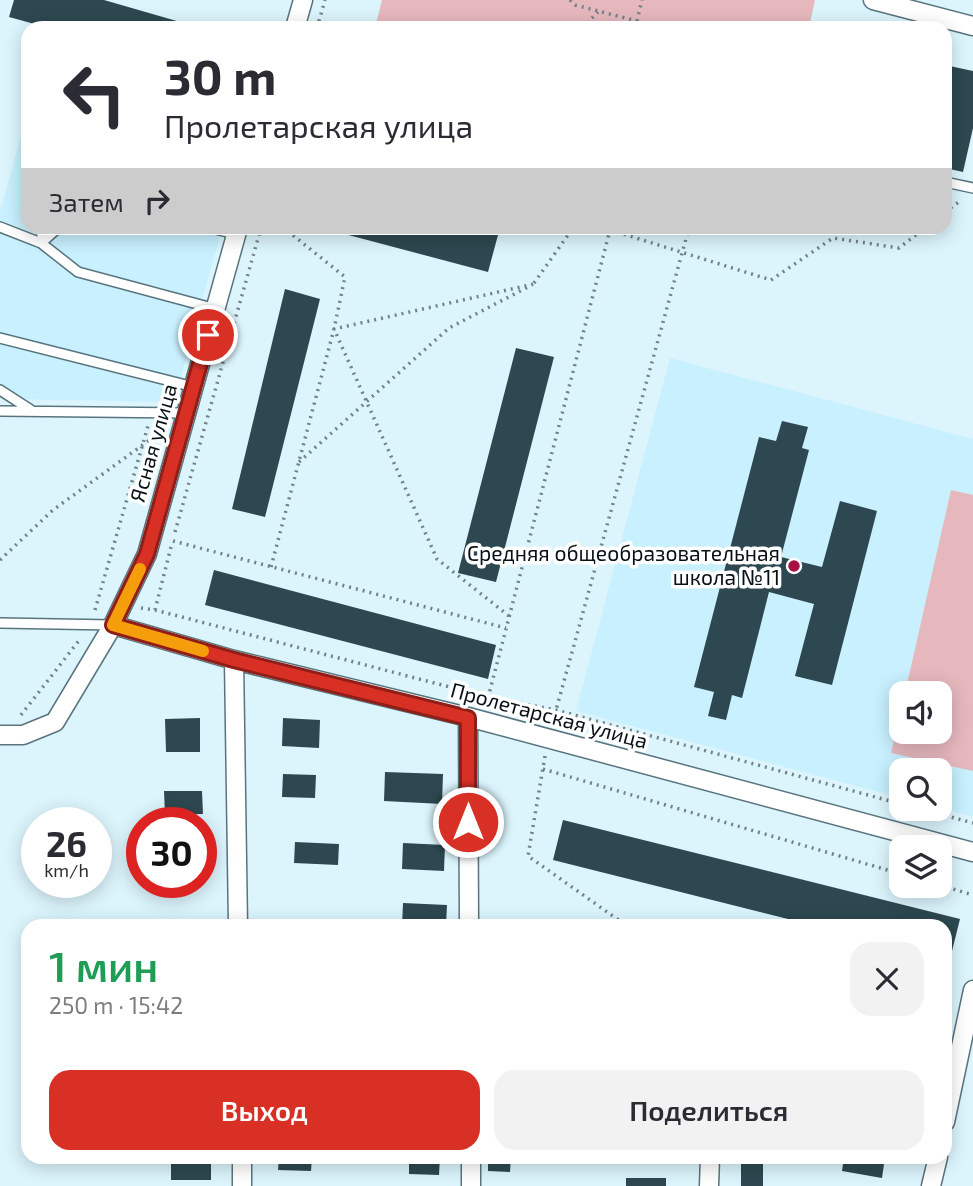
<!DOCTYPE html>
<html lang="ru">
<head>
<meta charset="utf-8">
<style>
  body { margin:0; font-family:"Exo 2",sans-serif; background:#f2f2f3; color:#2b2b33; height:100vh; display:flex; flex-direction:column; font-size:26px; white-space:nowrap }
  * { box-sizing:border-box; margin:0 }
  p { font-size:23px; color:#7c7c81 }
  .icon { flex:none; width:38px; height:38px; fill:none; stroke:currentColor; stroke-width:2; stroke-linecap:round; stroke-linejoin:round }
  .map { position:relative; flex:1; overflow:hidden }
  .drawer { position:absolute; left:21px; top:919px; width:931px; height:245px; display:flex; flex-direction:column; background:#fff; border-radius:21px; box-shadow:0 4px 18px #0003 }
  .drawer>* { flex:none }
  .banner { position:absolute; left:21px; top:21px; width:931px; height:214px; border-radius:21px; box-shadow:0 4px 18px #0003; background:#fff; color:#2b2b33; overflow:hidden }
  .buttons { position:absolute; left:889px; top:681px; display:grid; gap:14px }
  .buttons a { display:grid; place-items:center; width:63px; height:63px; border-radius:14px; background:#fff; box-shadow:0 4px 18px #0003; font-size:35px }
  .speed { position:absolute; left:21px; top:807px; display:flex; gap:14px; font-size:35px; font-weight:700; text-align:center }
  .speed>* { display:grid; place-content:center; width:91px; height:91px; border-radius:50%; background:#fff; box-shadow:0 4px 18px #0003; line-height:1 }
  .speed small { font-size:18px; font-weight:400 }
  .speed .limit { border:10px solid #d22; background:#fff; color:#111 }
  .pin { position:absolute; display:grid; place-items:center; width:60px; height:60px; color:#fff; margin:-30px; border:4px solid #fff; border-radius:50%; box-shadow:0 2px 7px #0007 }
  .me { position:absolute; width:77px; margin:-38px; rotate:0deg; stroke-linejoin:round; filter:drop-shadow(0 0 5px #0008) }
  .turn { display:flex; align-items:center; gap:24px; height:147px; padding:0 28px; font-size:32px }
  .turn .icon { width:91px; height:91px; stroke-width:2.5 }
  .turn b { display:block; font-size:49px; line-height:60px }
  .then { display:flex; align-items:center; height:66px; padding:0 28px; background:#0003; gap:14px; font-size:26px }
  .round { display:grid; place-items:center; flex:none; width:74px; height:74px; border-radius:21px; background:#f2f2f3 }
  .head { display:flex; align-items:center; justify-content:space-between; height:119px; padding:0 28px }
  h1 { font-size:42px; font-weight:600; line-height:52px; color:#1e9e55 }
  .action { display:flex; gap:14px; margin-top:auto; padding:14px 28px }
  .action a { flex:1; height:80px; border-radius:21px; background:#d93025; color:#fff; font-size:28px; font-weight:600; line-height:80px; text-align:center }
  .action a+a { background:#f2f2f3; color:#2b2b33 }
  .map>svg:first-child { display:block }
  .built { fill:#c8f0fe; fill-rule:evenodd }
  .green { fill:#e6b8be }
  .building { fill:#2d4850 }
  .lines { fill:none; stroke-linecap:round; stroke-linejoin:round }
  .lane-casing { stroke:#58747e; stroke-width:12 }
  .street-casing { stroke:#58747e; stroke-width:21 }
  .path { stroke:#708187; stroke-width:3.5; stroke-dasharray:2 5; stroke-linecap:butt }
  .lane { stroke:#fff; stroke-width:9 }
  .street { stroke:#fff; stroke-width:18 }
  .route-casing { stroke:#8d1f18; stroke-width:18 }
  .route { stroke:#d93025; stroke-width:12 }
  .slow { stroke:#f59e0b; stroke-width:12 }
  .poi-dot { fill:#a71145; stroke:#fff; stroke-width:2.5 }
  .labels { text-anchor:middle; stroke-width:7; stroke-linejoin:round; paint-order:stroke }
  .street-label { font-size:21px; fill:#071115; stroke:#fff }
  .poi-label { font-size:21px; fill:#071115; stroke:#fff; text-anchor:end }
</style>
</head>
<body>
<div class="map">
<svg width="973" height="1186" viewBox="0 0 973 1186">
  <rect width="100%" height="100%" fill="#dcf5fd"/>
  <path class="built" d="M28,112V228H222L174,402L9,399L0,397V211Z
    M670,358L973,439V817L940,808V770H901V798L576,711ZM901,693H940V732H901Z"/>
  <path class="green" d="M382,0H815L809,28H375Z
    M951,490L973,495V771L891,753L901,710V732H940V693H905Z"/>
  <path class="building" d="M14,0H104L201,28H49L9,17Z
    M945,65L973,71V128L963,172L945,168Z
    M322,228H468L498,235L488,272Z
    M285,289L320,299L265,517L232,509Z
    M516,348L554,357L496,582L458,573Z
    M782,421L808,427L802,448L809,450L781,557L822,567L840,501L877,511L832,685L795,676L814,604L769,592L742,698L732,695L726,720L708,716L714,692L694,687L759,437L776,441Z
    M214,570L496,645L488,679L205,605Z
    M200,718V752H166L165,719Z
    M283,718L320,720L319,748L282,746Z
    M385,772L443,774L442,804L384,801Z
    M283,774L316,775L315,798L282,797Z
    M164,791H202L203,814L165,815Z
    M563,820L960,919L950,959L945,958V926H816L553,860Z
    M295,842L339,844L338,865L294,863Z
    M403,843L445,845L444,871L402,869Z
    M403,903L447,905L446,926H402Z
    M201,919V926H162V920Z
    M279,1157H312L311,1171L278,1170Z
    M409,1157H440L439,1175L409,1174Z
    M488,1157H511L510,1172L488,1171Z
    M741,1157H763V1186H741Z
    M844,1157H885L882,1178L842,1171Z
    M171,1158H211V1180H171Z
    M626,1178H666V1186H626Z"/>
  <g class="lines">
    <defs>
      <path id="lane" d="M945,182L973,188
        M0,227L41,243L78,272L216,309
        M43,228L41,243L58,228
        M211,228L236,234
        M0,338L194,387
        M0,390L31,410
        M0,411L186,413
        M0,623L113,625"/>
      <path id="street" d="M873,0L973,26
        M295,28L303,0
        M113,625L234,660L468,717L973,852
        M234,660L238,926
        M468,717L469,926
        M0,735H23L55,722L113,625L147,554L238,228
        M945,1122L973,990
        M242,1157V1186
        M471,1157V1186
        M709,1186L710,1157
        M931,1186L938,1157"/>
    </defs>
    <use href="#lane" class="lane-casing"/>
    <use href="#street" class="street-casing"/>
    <path class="path" d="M570,0L575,5L664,28
      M637,21L642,0
      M317,28L325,0
      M582,28L598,12
      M945,212L960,201
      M604,228L771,280L833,238L899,248L925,228
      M534,283L573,228
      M299,462L449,328L528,287
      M175,532L261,228
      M173,541L506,628
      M0,560L53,510L162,431
      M271,567L334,329L345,277L284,228
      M141,608L155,610L488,697L556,710L901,804
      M95,610L148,426
      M155,610L172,543
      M509,616L437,559L334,329L534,284
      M488,698L610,230
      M21,715L81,638
      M553,721L689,228
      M545,756L528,856L627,926
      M543,769L901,874
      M918,808L973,823
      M940,885L973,895"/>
    <use href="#lane" class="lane"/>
    <use href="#street" class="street"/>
  </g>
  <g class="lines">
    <defs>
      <path id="route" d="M208,335L147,554L113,625L234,660L468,718V822"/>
    </defs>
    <use href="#route" class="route-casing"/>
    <use href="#route" class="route"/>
    <path class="slow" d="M140,569L113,625L203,651"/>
  </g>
  <circle class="poi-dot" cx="794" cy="566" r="7"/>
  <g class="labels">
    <g class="street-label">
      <text transform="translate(154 443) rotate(-74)" y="7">Ясная улица</text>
      <text transform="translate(549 716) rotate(15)" y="7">Пролетарская улица</text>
    </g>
    <g class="poi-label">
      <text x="780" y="561">Средняя общеобразовательная<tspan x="780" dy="24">школа №11</tspan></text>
    </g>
  </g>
</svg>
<div class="buttons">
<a><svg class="icon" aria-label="sound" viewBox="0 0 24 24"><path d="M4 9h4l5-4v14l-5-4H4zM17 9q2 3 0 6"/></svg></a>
<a><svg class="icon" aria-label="search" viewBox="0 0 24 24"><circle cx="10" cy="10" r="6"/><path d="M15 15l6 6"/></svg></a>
<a><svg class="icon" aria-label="layers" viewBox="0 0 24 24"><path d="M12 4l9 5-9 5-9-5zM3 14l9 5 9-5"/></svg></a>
</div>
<div class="speed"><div>26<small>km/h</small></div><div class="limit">30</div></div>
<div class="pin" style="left:208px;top:335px;background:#d93025"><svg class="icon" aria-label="arrive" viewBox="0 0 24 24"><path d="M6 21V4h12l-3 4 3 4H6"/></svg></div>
<svg class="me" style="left:468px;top:822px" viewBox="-20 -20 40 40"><circle r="17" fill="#d93025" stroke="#fff" stroke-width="3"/><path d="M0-11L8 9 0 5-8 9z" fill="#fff"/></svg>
<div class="banner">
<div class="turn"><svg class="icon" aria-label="left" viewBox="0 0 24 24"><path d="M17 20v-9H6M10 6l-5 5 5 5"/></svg><div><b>30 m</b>Пролетарская улица</div></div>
<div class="then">Затем<svg class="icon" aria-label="right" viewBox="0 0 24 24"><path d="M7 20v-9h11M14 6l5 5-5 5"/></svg></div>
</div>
<section class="drawer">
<div class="head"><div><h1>1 мин</h1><p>250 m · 15:42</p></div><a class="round"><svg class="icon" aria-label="close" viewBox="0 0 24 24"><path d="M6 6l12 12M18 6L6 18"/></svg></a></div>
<div class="action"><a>Выход</a><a>Поделиться</a></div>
</section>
</div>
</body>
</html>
